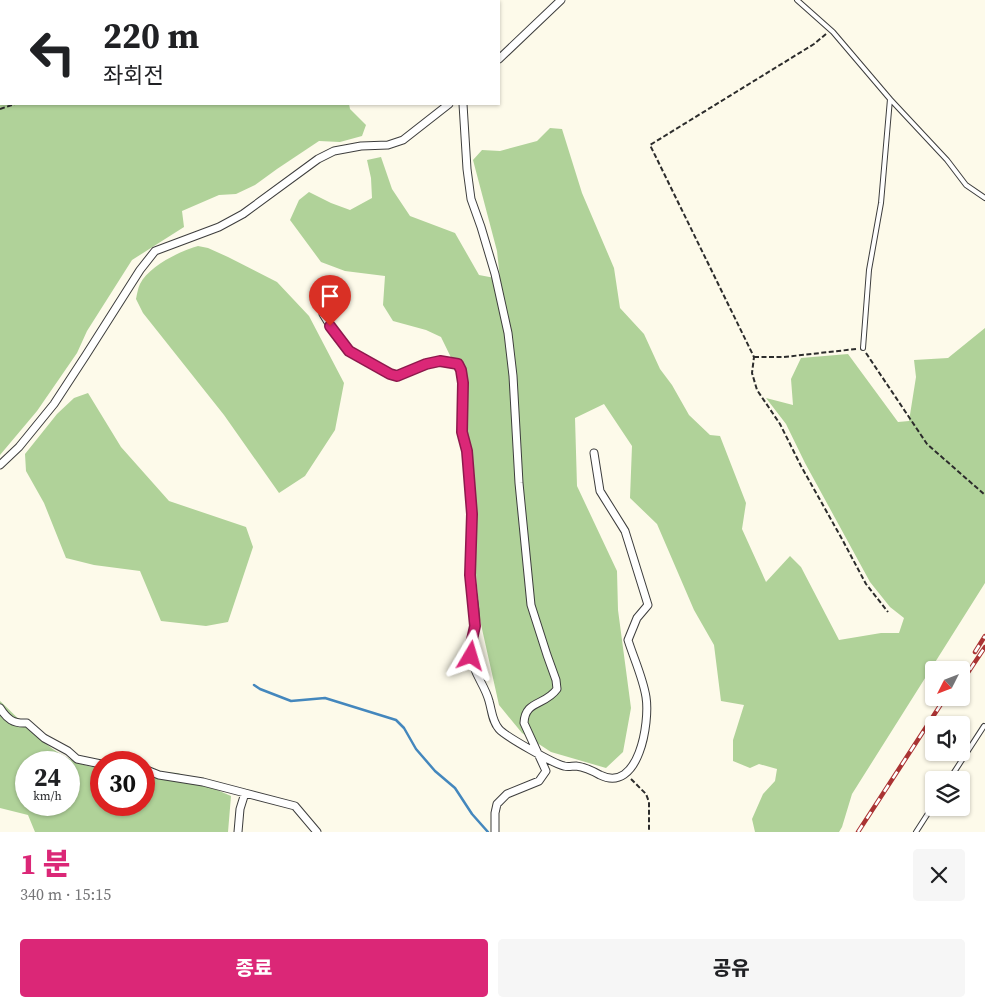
<!DOCTYPE html>
<html lang="ko">
<head>
<meta charset="utf-8">
<style>
  body { margin:0; font-family:"Source Serif 4","Noto Sans KR",serif; background:#f6f6f6; color:#202124; height:100vh; display:flex; flex-direction:column; font-size:19px; white-space:nowrap }
  * { box-sizing:border-box; margin:0 }
  p { font-size:16px; color:#757577 }
  .icon { flex:none; width:28px; height:28px; fill:none; stroke:currentColor; stroke-width:2; stroke-linecap:round; stroke-linejoin:round }
  .map { position:relative; height:832px; overflow:hidden }
  .panel { display:flex; flex-direction:column; background:#fff; flex:1 }
  .panel>* { flex:none }
  .top-card { position:absolute; left:0px; top:0px; width:500px; height:105px; box-shadow:0 1px 4px #0004; background:#fff; color:#202124; overflow:hidden }
  .needle { width:32px; rotate:228deg }
  .fabs { position:absolute; left:925px; top:661px; display:grid; gap:10px }
  .fabs a { display:grid; place-items:center; width:45px; height:45px; border-radius:5px; background:#fff; box-shadow:0 1px 4px #0004; font-size:25px }
  .speed { position:absolute; left:15px; top:751px; display:flex; gap:10px; font-size:25px; font-weight:700; text-align:center }
  .speed>* { display:grid; place-content:center; width:65px; height:65px; border-radius:50%; background:#fff; box-shadow:0 1px 4px #0004; line-height:1 }
  .speed small { font-size:12px; font-weight:400 }
  .speed .limit { border:8px solid #d22; background:#fff; color:#111 }
  .pin { position:absolute; display:grid; place-items:center; width:42px; height:42px; color:#fff; margin:-51px -21px; border-radius:50% 50% 50% 0; rotate:-45deg; box-shadow:0 0 5px #0007 }
  .pin .icon { rotate:45deg }
  .me { position:absolute; width:55px; margin:-28px; rotate:7deg; stroke-linejoin:round; filter:drop-shadow(0 0 4px #0008) }
  .turn { display:flex; align-items:center; gap:18px; height:105px; padding:0 20px; font-size:22px }
  .turn .icon { width:65px; height:65px; stroke-width:2.5 }
  .turn b { display:block; font-size:35px; line-height:42px }
  .round { display:grid; place-items:center; flex:none; width:52px; height:52px; border-radius:5px; background:#f6f6f6 }
  .summary { display:flex; align-items:center; justify-content:space-between; height:85px; padding:0 20px }
  h1 { font-size:30px; font-weight:800; line-height:38px; color:#db2777 }
  .button { display:flex; gap:10px; margin-top:auto; padding:10px 20px }
  .button a { flex:1; height:58px; border-radius:5px; background:#db2777; color:#fff; font-size:20px; font-weight:800; line-height:58px; text-align:center }
  .button a+a { background:#f6f6f6; color:#202124 }
  .map>svg:first-child { display:block }
  .forest { fill:#b0d299; fill-rule:evenodd }
  .lines { fill:none; stroke-linecap:round; stroke-linejoin:round }
  .stream { stroke:#4487bd; stroke-width:2.5 }
  .lane-casing { stroke:#3d3d3d; stroke-width:6 }
  .street-casing { stroke:#3d3d3d; stroke-width:9 }
  .path { stroke:#2c2c2c; stroke-width:2; stroke-dasharray:5 2.5; stroke-linecap:butt }
  .lane { stroke:#fff; stroke-width:4 }
  .street { stroke:#fff; stroke-width:7 }
  .rail-casing { stroke:#a33; stroke-width:4.5 }
  .rail { stroke:#fff; stroke-width:2.5; stroke-dasharray:8; stroke-linecap:butt }
  .route-casing { stroke:#8e194d; stroke-width:12 }
  .route { stroke:#db2777; stroke-width:9 }
</style>
</head>
<body>
<div class="map">
<svg width="985" height="832" viewBox="0 0 985 832">
  <rect width="100%" height="100%" fill="#fdfaea"/>
  <path class="forest" d="M0,0H428L1,1V104H349L350,109L366,125L362,136L340,142L319,141L277,169L255,185L236,194L219,195L182,211L184,227L132,260L87,331L77,353L37,411L0,455Z
    M550,128L562,129L582,193L614,268L620,308L644,334L660,369L672,385L689,415L710,435L720,436L746,503L742,529L766,582L790,556L801,567L839,640L881,633H899L904,618L890,607L870,582L805,463L786,424L766,398L793,405L791,379L801,358L848,354L898,422L909,421L916,377L914,360L948,358L985,328V583L852,794L842,827L839,832H755L752,819L763,794L775,781L777,769L759,764L750,768L733,761V740L744,705L721,701L714,645L694,610L657,524L630,498L632,446L604,404L575,418L577,486L617,571L618,610L631,708L623,752L606,768L551,752L522,733L499,705L480,620L467,470L461,378L441,337L426,330L393,321L383,305L385,276L345,271L321,262L290,220L299,200L309,192L331,203L350,210L372,198L371,178L367,160L381,157L392,189L410,216L455,233L479,275L500,279L497,251L473,160L482,150L500,151L537,141Z
    M198,246L208,248L228,257L277,282L309,316L344,383L335,430L305,476L279,493L224,415L143,313L136,299C137,294 138,288 140,284C149,266 180,251 198,246Z
    M88,393L121,447L169,501L246,527L253,547L228,622L206,626L161,621L140,571L94,565L66,558L44,503L26,471L25,454L57,414L74,398Z
    M0,701C29,728 59,765 101,768V805H144V771L178,773L231,796L228,832H35L28,815L0,808ZM26,762H69V805H26Z"/>
  <g class="lines">
    <path class="stream" d="M254,685L260,689L291,701L325,698L396,720L404,728L416,749L435,771L455,788L472,814L488,832"/>
    <defs>
      <path id="lane" d="M797,0L833,32L890,99L881,203L869,270L863,348
        M890,99L947,160L966,185L985,198
        M949,780L984,726
        M916,832L934,804"/>
      <path id="street" d="M499,59L561,0
        M463,104L467,169L471,199L481,227L495,274L508,333L513,376L519,483L531,605L547,655L556,680L557,689C545,706 525,700 524,723L546,771L539,781L507,794L497,804L495,813V832
        M323,314L337,337L349,351L390,374L397,376L426,365L439,361L458,364C468,384 461,409 462,431C463,438 466,446 467,453C469,473 472,493 472,513C473,533 469,553 470,574C471,591 477,609 475,626C475,637 470,645 471,656C473,673 485,685 489,701C492,711 492,721 499,729C505,736 554,764 564,766C568,767 572,766 576,766C584,767 593,771 600,775C639,794 650,722 646,697C643,678 634,659 628,640L637,618L648,605L625,531L600,491L594,453
        M0,465L19,447L54,404L86,355L140,270L155,251L219,227L243,214L318,159L334,151L361,146L388,145L403,140L449,104
        M0,708C7,719 13,724 27,723L44,738L68,751L77,759L101,764
        M119,762H122
        M144,769L159,775L203,782L245,793
        M238,832L240,809L245,793L295,806L317,832"/>
    </defs>
    <use href="#lane" class="lane-casing"/>
    <use href="#street" class="street-casing"/>
    <path class="path" d="M137,1L138,0
      M446,1V0
      M826,34L814,44L650,145L754,357L752,373L757,390L780,424L801,466L842,539L866,584L888,612
      M0,109L15,104
      M866,353L927,444L985,495
      M754,357H784L856,349
      M631,779L646,794L649,802V832"/>
    <use href="#lane" class="lane"/>
    <use href="#street" class="street"/>
    <defs>
      <path id="rail" d="M975,652L985,636
        M961,683L985,647
        M858,832L945,698"/>
    </defs>
    <use href="#rail" class="rail-casing"/>
    <use href="#rail" class="rail"/>
  </g>
  <g class="lines">
    <defs>
      <path id="route" d="M330,326L349,351L390,374L397,376L426,364L440,361L458,364L461,370L463,383L462,432L467,451L472,514L470,575L475,626L471,644V656"/>
    </defs>
    <use href="#route" class="route-casing"/>
    <use href="#route" class="route"/>
  </g>
</svg>
<div class="fabs">
<a><svg class="needle" viewBox="-14 -14 28 28"><path d="M0-13l5 13h-10z" fill="#e53935"/><path d="M0 13l5-13h-10z" fill="#757577"/></svg></a>
<a><svg class="icon" aria-label="sound" viewBox="0 0 24 24"><path d="M4 9h4l5-4v14l-5-4H4zM17 9q2 3 0 6"/></svg></a>
<a><svg class="icon" aria-label="layers" viewBox="0 0 24 24"><path d="M12 4l9 5-9 5-9-5zM3 14l9 5 9-5"/></svg></a>
</div>
<div class="speed"><div>24<small>km/h</small></div><div class="limit">30</div></div>
<div class="pin" style="left:330px;top:326px;background:#d93025"><svg class="icon" aria-label="arrive" viewBox="0 0 24 24"><path d="M6 21V4h12l-3 4 3 4H6"/></svg></div>
<svg class="me" style="left:471px;top:656px" viewBox="-20 -20 40 40"><path d="M0-17L14 15 0 8-14 15z" fill="#db2777" stroke="#fff" stroke-width="4"/></svg>
<div class="top-card">
<div class="turn"><svg class="icon" aria-label="left" viewBox="0 0 24 24"><path d="M17 20v-9H6M10 6l-5 5 5 5"/></svg><div><b>220 m</b>좌회전</div></div>
</div>
</div>
<section class="panel">
<div class="summary"><div><h1>1 분</h1><p>340 m · 15:15</p></div><a class="round"><svg class="icon" aria-label="close" viewBox="0 0 24 24"><path d="M6 6l12 12M18 6L6 18"/></svg></a></div>
<div class="button"><a>종료</a><a>공유</a></div>
</section>
</body>
</html>
